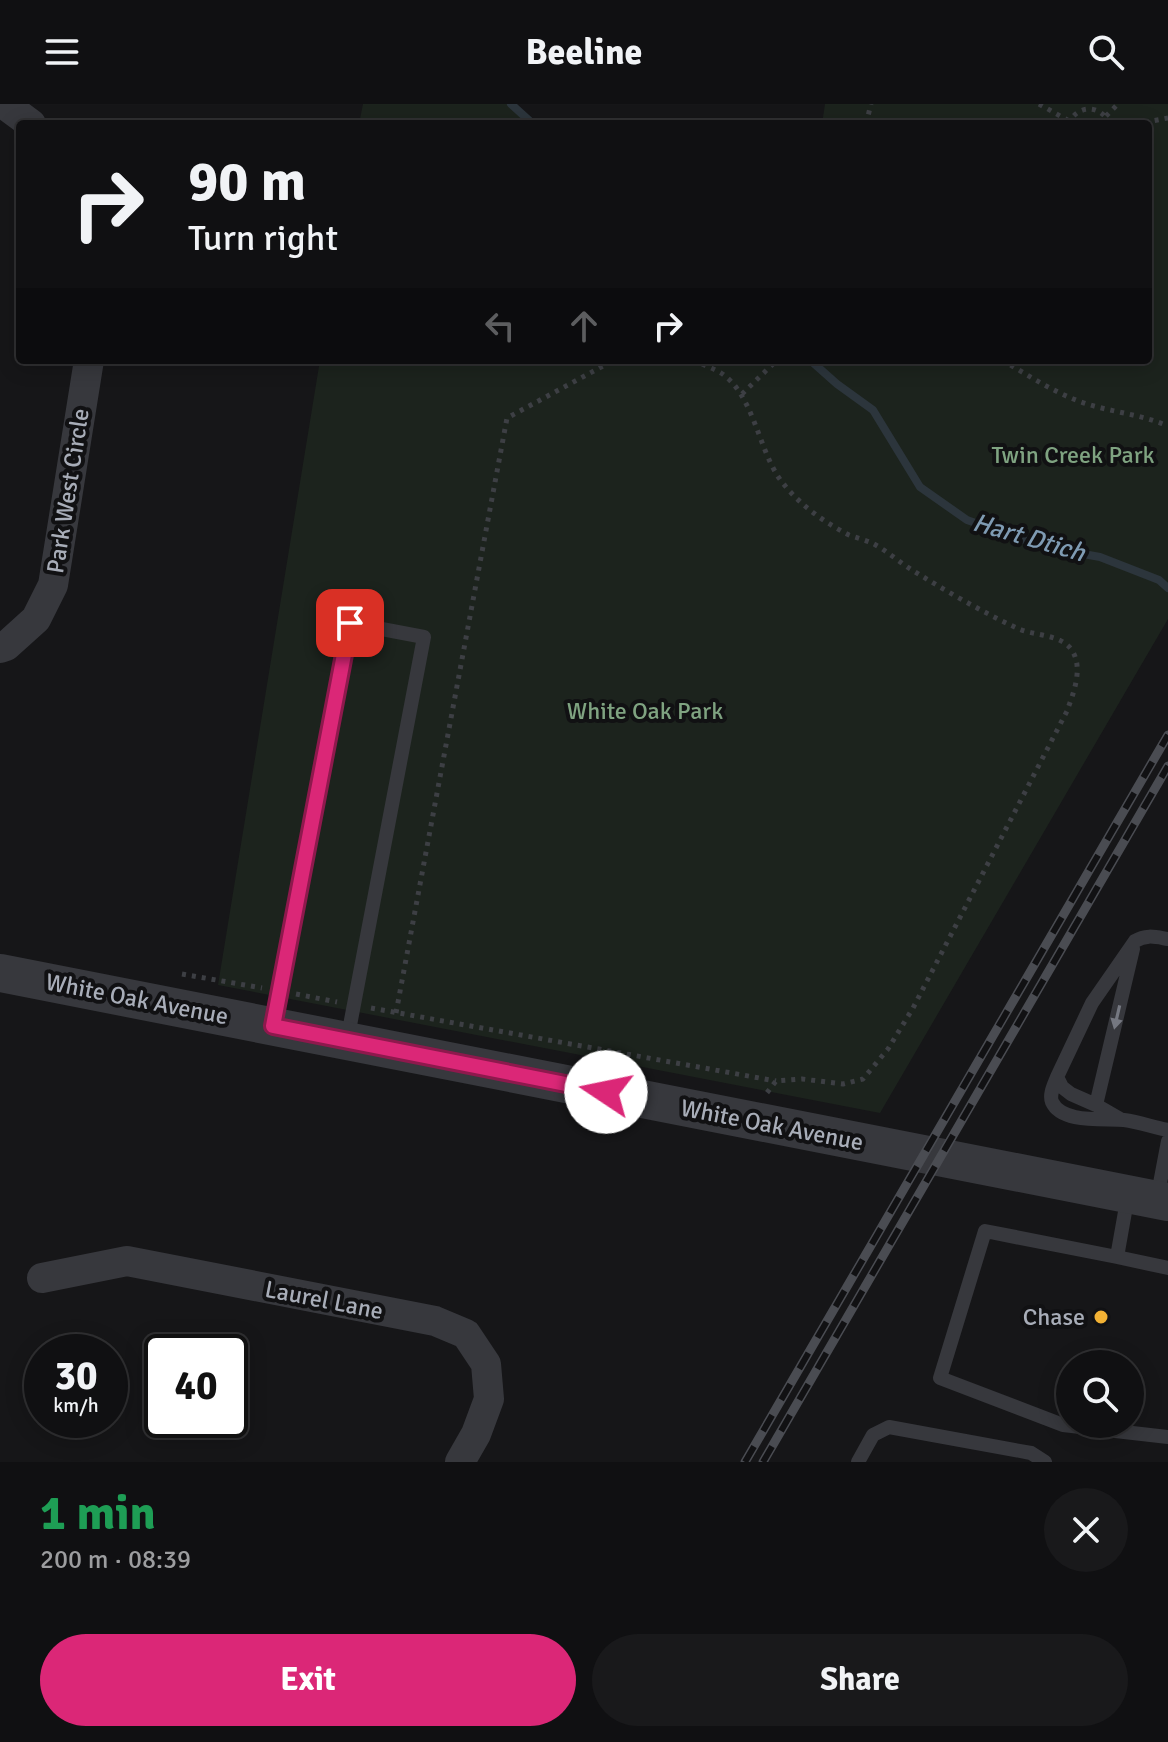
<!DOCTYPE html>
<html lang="en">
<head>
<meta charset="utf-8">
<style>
  body { margin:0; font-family:Signika,sans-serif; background:#19191b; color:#f1f3f6; height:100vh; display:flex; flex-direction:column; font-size:30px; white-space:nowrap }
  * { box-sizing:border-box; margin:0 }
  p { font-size:26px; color:#9c9d9f }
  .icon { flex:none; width:44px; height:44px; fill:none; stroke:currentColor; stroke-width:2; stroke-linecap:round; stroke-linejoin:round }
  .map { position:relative; height:1358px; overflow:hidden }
  .sheet { display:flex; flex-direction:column; background:#101012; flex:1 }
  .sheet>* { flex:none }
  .guide { position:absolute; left:16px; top:16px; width:1136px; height:244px; border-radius:8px; box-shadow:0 4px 20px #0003,0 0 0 2px #303032; background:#101012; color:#f1f3f6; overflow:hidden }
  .fabs { position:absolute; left:1056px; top:1246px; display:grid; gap:16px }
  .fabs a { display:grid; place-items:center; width:88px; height:88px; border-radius:50%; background:#101012; box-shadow:0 4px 20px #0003,0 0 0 2px #303032; font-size:40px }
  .speed { position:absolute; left:24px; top:1230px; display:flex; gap:16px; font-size:40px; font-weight:700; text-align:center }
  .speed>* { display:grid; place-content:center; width:104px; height:104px; border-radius:50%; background:#101012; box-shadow:0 4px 20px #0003,0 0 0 2px #303032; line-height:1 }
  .speed small { font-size:20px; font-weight:400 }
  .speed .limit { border:4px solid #111; border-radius:12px; background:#fff; color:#111 }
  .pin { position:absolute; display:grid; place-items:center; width:68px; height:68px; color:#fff; margin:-34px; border-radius:16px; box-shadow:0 4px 12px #0006 }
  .me { position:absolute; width:88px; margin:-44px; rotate:281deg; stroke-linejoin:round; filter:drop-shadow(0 0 6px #0008) }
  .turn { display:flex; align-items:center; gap:28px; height:168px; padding:0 40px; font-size:36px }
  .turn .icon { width:104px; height:104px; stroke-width:2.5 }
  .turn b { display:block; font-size:56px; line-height:68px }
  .lanes { display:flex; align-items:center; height:76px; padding:0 40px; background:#0003; justify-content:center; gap:40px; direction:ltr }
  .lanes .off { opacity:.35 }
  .round { display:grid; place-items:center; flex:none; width:84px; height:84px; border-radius:42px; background:#19191b }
  .head { display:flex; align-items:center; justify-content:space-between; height:136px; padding:0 40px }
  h1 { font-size:48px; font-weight:800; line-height:60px; color:#1e9e55 }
  .primary-button { display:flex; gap:16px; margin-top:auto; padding:16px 40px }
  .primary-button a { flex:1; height:92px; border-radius:48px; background:#db2777; color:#fff; font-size:32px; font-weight:800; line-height:92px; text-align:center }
  .primary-button a+a { background:#19191b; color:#f1f3f6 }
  header { display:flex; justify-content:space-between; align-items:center; height:104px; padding:0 40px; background:#101012; font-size:36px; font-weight:800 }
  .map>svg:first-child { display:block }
  .green { fill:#1c231d }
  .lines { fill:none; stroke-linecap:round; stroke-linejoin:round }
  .stream { stroke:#2c353c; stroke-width:8 }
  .path { stroke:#3d3f44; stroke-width:5; stroke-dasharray:4 6; stroke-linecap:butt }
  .service { stroke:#37383d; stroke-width:14 }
  .minor { stroke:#37383d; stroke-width:30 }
  .tertiary { stroke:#37383d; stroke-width:38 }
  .rail-casing { stroke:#4a4c52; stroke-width:9 }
  .rail { stroke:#111113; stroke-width:6; stroke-dasharray:18; stroke-linecap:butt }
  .oneway { fill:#757881 }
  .route-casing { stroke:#8e194d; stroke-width:20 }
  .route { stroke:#db2777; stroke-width:14 }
  .poi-dot { fill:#f2b134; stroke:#111113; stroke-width:3 }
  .labels { text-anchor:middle; stroke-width:8; stroke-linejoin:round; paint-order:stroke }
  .park-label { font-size:24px; fill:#7fa381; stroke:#111113 }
  .street-label { font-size:24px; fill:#a8adb8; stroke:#111113 }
  .poi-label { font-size:24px; fill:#a8adb8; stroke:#111113; text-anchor:end }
  .water-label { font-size:26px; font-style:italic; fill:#7f9bb3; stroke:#111113 }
</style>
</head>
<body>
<header><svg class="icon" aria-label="menu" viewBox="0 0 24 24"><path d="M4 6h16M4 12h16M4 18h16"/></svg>Beeline<svg class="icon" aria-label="search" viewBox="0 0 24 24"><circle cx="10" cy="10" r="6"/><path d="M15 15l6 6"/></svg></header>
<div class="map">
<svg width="1168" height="1358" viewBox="0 0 1168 1358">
  <rect width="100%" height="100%" fill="#161618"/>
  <path class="green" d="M363,0H511L533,20H359Z
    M825,0H1168V515L880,1009L218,881L320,256H1148V20H822Z"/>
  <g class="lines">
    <path class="stream" d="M511,0L533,20
      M810,256L837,280L873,306L920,383L967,416L1044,443L1100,453L1159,476L1168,484"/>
    <path class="path" d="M1039,0L1069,17
      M1106,12L1118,0
      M866,20L871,0
      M1068,20C1078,0 1100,0 1110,20
      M1135,20L1168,14
      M693,256C702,260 712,264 721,269C753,290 758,343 779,374C797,399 822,417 849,431C857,434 865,436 872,439C886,446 899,458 912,466C946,487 982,508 1019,525C1035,532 1063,530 1073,548C1083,566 1073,590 1067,607L913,904L888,945L863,975L843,980L802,975L776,977L766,990
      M1002,256C1026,270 1050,286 1076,296C1106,308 1138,309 1168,322
      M742,290L777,256
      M182,870L262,884
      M296,890L337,898
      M371,904L776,977
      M396,909L507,314L614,256"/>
    <path class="service" d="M273,921L350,519L424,533L347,937
      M1057,973C1054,981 1049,990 1052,998C1062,1020 1105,1014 1124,1016C1139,1018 1153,1023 1168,1026
      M1096,1001L1133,845
      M1122,1016L1096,1001L1071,990L1062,983L1057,973L1092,899L1135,837C1146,830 1156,833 1168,835
      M1128,1091L1117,1153L1168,1164
      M1157,1095L1168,1037
      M1117,1153L985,1127L940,1274L1063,1321L1168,1333
      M858,1358L873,1331L889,1323L1031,1349L1045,1358"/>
    <path class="minor" d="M4,0L31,20
      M0,544L6,542L36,515L53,481L89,256
      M42,1174L127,1157L435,1217L466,1230L486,1260L489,1295L476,1330L460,1358"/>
    <path class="tertiary" d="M0,869L1168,1098"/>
    <defs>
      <path id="rail" d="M745,1358L1168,631
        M763,1358L1168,662"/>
    </defs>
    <use href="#rail" class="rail-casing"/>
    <use href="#rail" class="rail"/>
  </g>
  <defs><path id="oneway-solid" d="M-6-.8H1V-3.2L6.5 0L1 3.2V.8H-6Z" transform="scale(2)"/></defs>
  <use class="oneway" href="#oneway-solid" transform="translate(1117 913) rotate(103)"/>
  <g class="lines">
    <defs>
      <path id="route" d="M350,519L273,922L606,988"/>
    </defs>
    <use href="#route" class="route-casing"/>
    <use href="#route" class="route"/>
  </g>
  <circle class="poi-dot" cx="1101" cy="1213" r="8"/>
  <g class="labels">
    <g class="park-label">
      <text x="1073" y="359">Twin Creek Park</text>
      <text x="645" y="615">White Oak Park</text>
    </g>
    <g class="street-label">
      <text transform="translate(68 387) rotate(-81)" y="8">Park West Circle</text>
      <text transform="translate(137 895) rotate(11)" y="8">White Oak Avenue</text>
      <text transform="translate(772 1021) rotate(11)" y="8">White Oak Avenue</text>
      <text transform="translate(324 1196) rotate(11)" y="8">Laurel Lane</text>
    </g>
    <g class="poi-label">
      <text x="1085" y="1221">Chase</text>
    </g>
    <g class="water-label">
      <text transform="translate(1029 433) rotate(16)" y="9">Hart Dtich</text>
    </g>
  </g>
</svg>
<div class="fabs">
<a><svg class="icon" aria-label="search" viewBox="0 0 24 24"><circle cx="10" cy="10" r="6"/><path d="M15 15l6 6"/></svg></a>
</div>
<div class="speed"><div>30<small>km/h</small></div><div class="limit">40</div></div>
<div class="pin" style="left:350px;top:519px;background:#d93025"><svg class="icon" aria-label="arrive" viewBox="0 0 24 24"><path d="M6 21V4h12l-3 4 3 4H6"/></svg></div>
<svg class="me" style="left:606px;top:988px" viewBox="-20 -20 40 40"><circle r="19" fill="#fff"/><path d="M0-13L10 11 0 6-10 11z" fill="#db2777"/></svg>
<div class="guide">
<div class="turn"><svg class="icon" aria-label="right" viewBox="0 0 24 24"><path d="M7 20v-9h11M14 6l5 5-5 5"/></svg><div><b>90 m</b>Turn right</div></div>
<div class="lanes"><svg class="icon off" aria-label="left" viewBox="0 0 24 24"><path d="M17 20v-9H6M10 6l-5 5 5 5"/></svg><svg class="icon off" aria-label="ahead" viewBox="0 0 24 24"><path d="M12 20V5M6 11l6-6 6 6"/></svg><svg class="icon" aria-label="right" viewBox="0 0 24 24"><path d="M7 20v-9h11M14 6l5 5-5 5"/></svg></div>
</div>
</div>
<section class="sheet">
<div class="head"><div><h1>1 min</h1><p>200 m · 08:39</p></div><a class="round"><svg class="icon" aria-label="close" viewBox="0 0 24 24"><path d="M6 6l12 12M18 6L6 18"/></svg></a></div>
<div class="primary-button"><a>Exit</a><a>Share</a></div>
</section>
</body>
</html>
